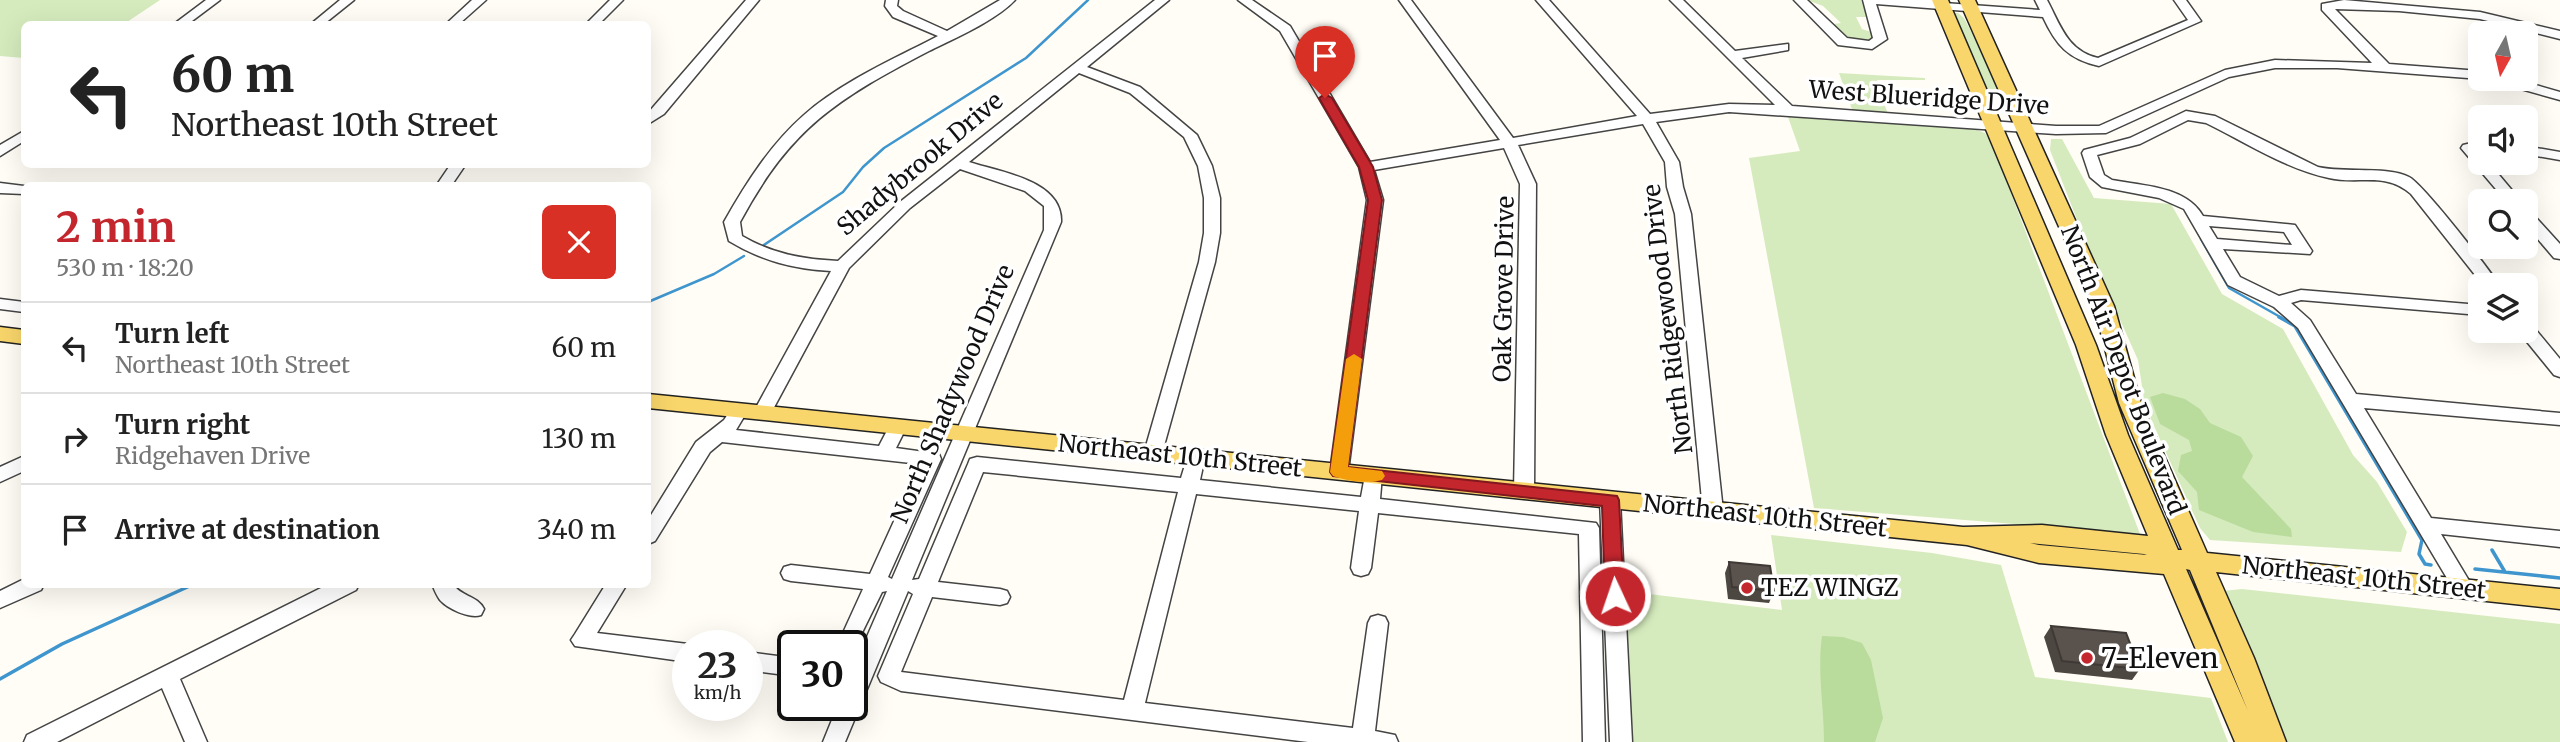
<!DOCTYPE html>
<html lang="en">
<head>
<meta charset="utf-8">
<style>
  body { margin:0; font-family:Merriweather,serif; background:#f2f2f2; color:#222; height:100vh; display:flex; flex-direction:column; font-size:26px; white-space:nowrap }
  * { box-sizing:border-box; margin:0 }
  p { font-size:23px; color:#767676 }
  .icon { flex:none; width:38px; height:38px; fill:none; stroke:currentColor; stroke-width:2; stroke-linecap:round; stroke-linejoin:round }
  .map { position:relative; flex:1; overflow:hidden }
  .sheet { position:absolute; left:21px; top:182px; width:630px; height:406px; display:flex; flex-direction:column; background:#fff; border-radius:10px; box-shadow:0 7px 28px #0002 }
  .sheet>* { flex:none }
  .top-card { position:absolute; left:21px; top:21px; width:630px; height:147px; border-radius:10px; box-shadow:0 7px 28px #0002; background:#fff; color:#222; overflow:hidden }
  .needle { width:46px; rotate:188deg }
  .buttons { position:absolute; left:2468px; top:21px; display:grid; gap:14px }
  .buttons a { display:grid; place-items:center; width:70px; height:70px; border-radius:10px; background:#fff; box-shadow:0 7px 28px #0002; font-size:35px }
  .speed { position:absolute; left:672px; top:630px; display:flex; gap:14px; font-size:35px; font-weight:700; text-align:center }
  .speed>* { display:grid; place-content:center; width:91px; height:91px; border-radius:50%; background:#fff; box-shadow:0 7px 28px #0002; line-height:1 }
  .speed small { font-size:18px; font-weight:400 }
  .speed .limit { border:4px solid #111; border-radius:10px; background:#fff; color:#111 }
  .pin { position:absolute; display:grid; place-items:center; width:60px; height:60px; color:#fff; margin:-72px -30px; border-radius:50% 50% 50% 0; rotate:-45deg; box-shadow:0 0 7px #0007 }
  .pin .icon { rotate:45deg }
  .me { position:absolute; width:77px; margin:-38px; rotate:357deg; stroke-linejoin:round; filter:drop-shadow(0 0 5px #0008) }
  .turn { display:flex; align-items:center; gap:24px; height:147px; padding:0 35px; font-size:32px }
  .turn .icon { width:91px; height:91px; stroke-width:2.5 }
  .turn b { display:block; font-size:49px; line-height:60px }
  .round { display:grid; place-items:center; flex:none; width:74px; height:74px; border-radius:10px; background:#f2f2f2 }
  .overview { display:flex; align-items:center; justify-content:space-between; height:119px; padding:0 35px }
  h1 { font-size:42px; font-weight:700; line-height:52px; color:#c4262e }
  ul { padding:0; list-style:none }
  li { display:flex; align-items:center; gap:21px; height:91px; padding:0 35px; border-top:2px solid #e0e0e0 }
  li div { flex:1 }
  li b { display:block; font-size:26px }
  li em { font-style:normal }
  .map>svg:first-child { display:block }
  .green { fill:#d5ebbd }
  .forest { fill:#b9dc9c }
  .lines { fill:none; stroke-linecap:round; stroke-linejoin:round }
  .stream-far1 { stroke:#3f96cf; stroke-width:2.5 }
  .stream { stroke:#3f96cf; stroke-width:3.5 }
  .minor-casing { stroke:#444; stroke-width:3 }
  .major-casing { stroke:#222; stroke-width:3 }
  .minor { fill:#fff; fill-rule:evenodd }
  .major { fill:#f9d66b; fill-rule:evenodd }
  .wall { fill:#4d4742 }
  .building { fill:#5a524d; stroke:#3f3936; stroke-width:2 }
  .route { fill:#c4262e; stroke:#7f191e; stroke-width:2 }
  .slow { fill:#f59e0b }
  .poi-dot { fill:#c4262e; stroke:#fff; stroke-width:2.5 }
  .labels { text-anchor:middle; stroke-width:7; stroke-linejoin:round; paint-order:stroke }
  .street-label { font-size:24px; fill:#111; stroke:#fff }
  .poi-label { font-size:24px; fill:#111; stroke:#fff; text-anchor:start }
  .near-poi-label { font-size:28px; fill:#111; stroke:#fff; text-anchor:start }
</style>
</head>
<body>
<div class="map">
<svg width="2560" height="742" viewBox="0 0 2560 742">
  <rect width="100%" height="100%" fill="#fffdf5"/>
  <path class="green" d="M0,0H160L124,24H24V58L0,56Z
    M1807,0H1861L1867,17H1856L1862,29L1871,32L1875,38L1867,43L1846,39L1834,24L1841,23L1823,6Z
    M1953,13H1958L1964,18L1999,86L1993,96L1983,84Z
    M1839,73L1925,78V80H1877L1888,115L1853,112Z
    M1788,117L1975,129L1985,133L1992,143L2140,534L1814,508L1749,158L1800,151Z
    M2051,139H2062L2094,198L2171,204L2222,294L2283,329L2353,455L2377,482L2407,532L2401,552L2210,540L2200,528L2145,406L2138,360L2088,248L2050,150Z
    M1771,535L1932,553L2001,565L2035,677L2211,698L2228,742H1633L1624,591L1782,610Z
    M2242,589L2560,624V742H2287L2223,591Z"/>
  <path class="forest" d="M2163,393L2185,399L2200,409L2210,423L2241,437L2253,456L2242,477L2291,529L2292,537L2253,532L2199,510L2197,492L2178,471L2181,455L2192,451L2189,440L2160,424L2150,397Z
    M1822,636L1843,637L1862,643L1871,660L1883,718L1875,742H1824C1824,706 1817,671 1822,636Z"/>
  <g class="lines">
    <path class="stream-far1" d="M2201,239L2229,288L2282,318
      M761,247L843,192L863,167L884,148L1026,58L1088,0
      M648,302L714,274L744,256"/>
    <path class="stream" d="M2279,317L2295,326L2422,540L2419,554L2425,564L2431,565
      M2492,550L2505,572
      M2475,569L2560,578
      M0,679L62,644L194,584"/>
    <defs>
      <path id="minor" d="M206,0H220L188,24H174Z
        M340,0H354L324,24H311Z
        M472,0H486L459,24H446Z
        M610,0H623L599,24H586Z
        M746,0H759L664,114L648,124V113Z
        M886,0H898L897,6L903,11L947,31L1000,0H1015C995,21 955,38 929,51C837,99 791,127 740,222L742,236C773,254 802,259 838,261L900,202L1155,0H1169L1087,67L1140,87L1197,135L1212,166L1220,198V233L1215,262L1162,453L1160,458H1146L1144,453L1199,262L1204,233V198L1198,166L1184,137L1130,93L1079,73L969,162C999,172 1063,180 1061,222L912,580L919,579L968,464L970,459L977,457L1181,478L1189,452H1203L1205,457L1200,480L1361,497L1366,470H1380L1382,475L1380,499L1596,523L1599,528L1605,742H1583L1579,534L1378,513L1371,568L1368,574L1361,576L1354,574L1351,568L1359,511L1196,494L1145,703L1353,728L1368,623L1371,617L1378,615L1385,617L1388,623L1375,731L1395,735L1398,742H1308L901,691L881,682L878,676L913,594L908,591L845,742H823L838,705H852V671L887,591L882,592L852,653V646H837L863,589L791,581L784,579L781,573L784,567L791,565L870,574L920,464L722,442L710,452L655,541L648,544V520L696,442L724,420L733,406H745L748,410L736,430L879,446L892,421H904L907,426L896,448L939,454L941,459L888,577L892,579L1044,230V206L1025,191L960,169L910,208L849,268L771,413L768,417H756L753,413L831,271C794,269 762,261 729,241L724,222C746,183 770,145 804,115C843,81 892,60 938,36L893,17L885,6ZM983,472L1178,492L1124,700L901,672L932,597L1000,605L1007,603L1010,597L1007,591L1000,589L938,582Z
        M1238,0H1252L1290,26L1370,162L1500,140L1399,0H1411L1513,138L1637,116L1536,0H1549L1650,114L1729,104L1775,105L1670,0H1683L1735,51L1788,44V50L1742,58L1792,106L2056,126H2099L2225,70L2275,60L2372,63L2322,10V4L2344,0L2480,12L2560,31V39L2480,19L2399,11L2335,9L2389,64L2480,71L2481,79L2337,68H2275L2229,77L2106,133L2056,134L1729,112L1656,122L1679,162L1683,187L1691,214L1723,511L1720,516L1713,518L1706,516L1703,511L1675,214L1667,187L1665,162L1643,124L1518,145L1536,184L1534,491L1531,496H1517L1514,491L1520,184L1504,148L1374,170L1383,200L1348,472L1346,477H1332L1330,472L1367,200L1359,167L1280,31Z
        M1794,0H1807L1847,38L1869,41L1873,38L1863,0H1933L1944,3L2040,10L2035,0H2047C2060,24 2067,51 2098,58L2188,20L2174,0H2186L2201,21L2099,66C2068,59 2056,45 2043,17L1876,4L1887,39L1872,49L1838,45Z
        M2494,79H2515L2560,92V100L2496,82Z
        M2186,111L2215,116L2318,167C2343,173 2389,166 2409,177C2423,184 2489,269 2499,285H2483L2411,194C2386,171 2358,185 2329,178C2286,169 2245,142 2206,123L2188,120L2140,144L2097,155L2104,175L2112,180C2143,186 2186,186 2203,216L2295,225L2312,251L2310,254L2223,249L2240,277L2279,296L2301,290L2480,305V315L2301,300L2291,303L2310,320L2356,394L2560,413V425L2364,408L2431,518L2560,531V547L2441,534L2474,589L2471,595L2464,597L2457,595L2298,328L2274,307L2228,285L2184,209L2159,198L2102,187L2090,177L2082,153L2084,150L2130,138ZM2209,226L2284,232L2292,245L2217,239Z
        M24,131V141L0,156V145Z
        M2480,141L2478,150L2480,163H2489L2521,201H2506L2461,148L2463,145Z
        M2525,146L2560,152V160L2525,154Z
        M451,164H466L451,186H436Z
        M0,183L24,186V194L0,193Z
        M2525,209L2530,211L2560,244V259L2554,258L2525,224Z
        M0,299L24,302V312L0,309Z
        M2525,322L2531,324L2560,359V377L2554,375L2519,332L2525,331Z
        M24,456V471L0,482V467Z
        M1610,493L1617,495L1620,500L1632,742H1610L1600,500L1603,495Z
        M24,579V584H44L41,590L0,608V591Z
        M329,584H359L356,590L180,679L207,742H185L162,688L57,742H24L27,735Z
        M432,584H453C460,596 478,596 484,609L481,615C470,619 448,609 440,600C437,596 434,589 432,584Z
        M606,584H627L597,633L688,644L693,646H688V662L575,646L571,640L575,634Z
        M747,652L793,658V676L747,670Z"/>
      <path id="major" d="M1932,0H1948L2096,345L2128,435L2178,550H2182L2119,403L2094,306L1959,0H1975L2114,306L2141,403L2207,553L2560,589V609L2216,572L2254,658L2286,742H2235L2164,574L2039,563L1967,545L648,408V394L1963,527L2042,525L2148,536L2106,435L2076,345ZM2030,543L2144,554L2147,555L2039,545ZM2186,569L2190,570L2248,711Z
        M0,327L24,330V344L0,341Z"/>
    </defs>
    <use href="#minor" class="minor-casing"/>
    <use href="#major" class="major-casing"/>
    <use href="#minor" class="minor"/>
    <use href="#major" class="major"/>
  </g>
  <path class="wall" d="M1729,562L1774,591L1769,603L1728,599L1725,573Z
    M2051,626L2140,669L2132,680L2055,672L2044,637Z"/>
  <path class="building" d="M1729,562L1770,566L1774,591L1732,587Z
    M2051,626L2126,633L2140,669L2062,661Z"/>
  <path class="route" d="M1325,94L1332,98L1373,167L1382,200L1348,467L1617,496L1619,500L1624,596L1621,601L1615,604L1608,601L1605,596L1602,506L1333,476L1330,472L1368,200L1359,167L1319,98Z"/>
  <path class="slow" d="M1354,354L1362,359L1348,467L1382,471L1385,476L1382,480C1369,484 1346,481 1333,476L1330,472L1346,359Z"/>
  <g class="poi-dot">
    <circle cx="1747" cy="588" r="7"/>
    <circle cx="2087" cy="658" r="7"/>
  </g>
  <g class="labels">
    <g class="street-label">
      <text transform="translate(1929 98) rotate(4)" y="8">West Blueridge Drive</text>
      <text transform="translate(920 164) rotate(-40)" y="8">Shadybrook Drive</text>
      <text transform="translate(1504 289) rotate(-89)" y="8">Oak Grove Drive</text>
      <text transform="translate(1668 319) rotate(-97)" y="8">North Ridgewood Drive</text>
      <text transform="translate(2123 370) rotate(69)" y="8">North Air Depot Boulevard</text>
      <text transform="translate(953 394) rotate(-67)" y="8">North Shadywood Drive</text>
      <text transform="translate(1180 456) rotate(6)" y="8">Northeast 10th Street</text>
      <text transform="translate(1765 516) rotate(6)" y="8">Northeast 10th Street</text>
      <text transform="translate(2364 578) rotate(6)" y="8">Northeast 10th Street</text>
    </g>
    <g class="poi-label">
      <text x="1761" y="596">TEZ WINGZ</text>
    </g>
    <g class="near-poi-label">
      <text x="2101" y="668">7-Eleven</text>
    </g>
  </g>
</svg>
<div class="buttons">
<a><svg class="needle" viewBox="-14 -14 28 28"><path d="M0-13l5 13h-10z" fill="#e53935"/><path d="M0 13l5-13h-10z" fill="#767676"/></svg></a>
<a><svg class="icon" aria-label="sound" viewBox="0 0 24 24"><path d="M4 9h4l5-4v14l-5-4H4zM17 9q2 3 0 6"/></svg></a>
<a><svg class="icon" aria-label="search" viewBox="0 0 24 24"><circle cx="10" cy="10" r="6"/><path d="M15 15l6 6"/></svg></a>
<a><svg class="icon" aria-label="layers" viewBox="0 0 24 24"><path d="M12 4l9 5-9 5-9-5zM3 14l9 5 9-5"/></svg></a>
</div>
<div class="speed"><div>23<small>km/h</small></div><div class="limit">30</div></div>
<div class="pin" style="left:1325px;top:98px;background:#d93025"><svg class="icon" aria-label="arrive" viewBox="0 0 24 24"><path d="M6 21V4h12l-3 4 3 4H6"/></svg></div>
<svg class="me" style="left:1615px;top:596px" viewBox="-20 -20 40 40"><circle r="17" fill="#c4262e" stroke="#fff" stroke-width="3"/><path d="M0-11L8 9 0 5-8 9z" fill="#fff"/></svg>
<div class="top-card">
<div class="turn"><svg class="icon" aria-label="left" viewBox="0 0 24 24"><path d="M17 20v-9H6M10 6l-5 5 5 5"/></svg><div><b>60 m</b>Northeast 10th Street</div></div>
</div>
<section class="sheet">
<div class="overview"><div><h1>2 min</h1><p>530 m · 18:20</p></div><a class="round" style="background:#d93025;color:#fff"><svg class="icon" aria-label="close" viewBox="0 0 24 24"><path d="M6 6l12 12M18 6L6 18"/></svg></a></div>
<ul>
<li><svg class="icon" aria-label="left" viewBox="0 0 24 24"><path d="M17 20v-9H6M10 6l-5 5 5 5"/></svg><div><b>Turn left</b><p>Northeast 10th Street</p></div><em>60 m</em></li>
<li><svg class="icon" aria-label="right" viewBox="0 0 24 24"><path d="M7 20v-9h11M14 6l5 5-5 5"/></svg><div><b>Turn right</b><p>Ridgehaven Drive</p></div><em>130 m</em></li>
<li><svg class="icon" aria-label="arrive" viewBox="0 0 24 24"><path d="M6 21V4h12l-3 4 3 4H6"/></svg><div><b>Arrive at destination</b></div><em>340 m</em></li>
</ul>
</section>
</div>
</body>
</html>
